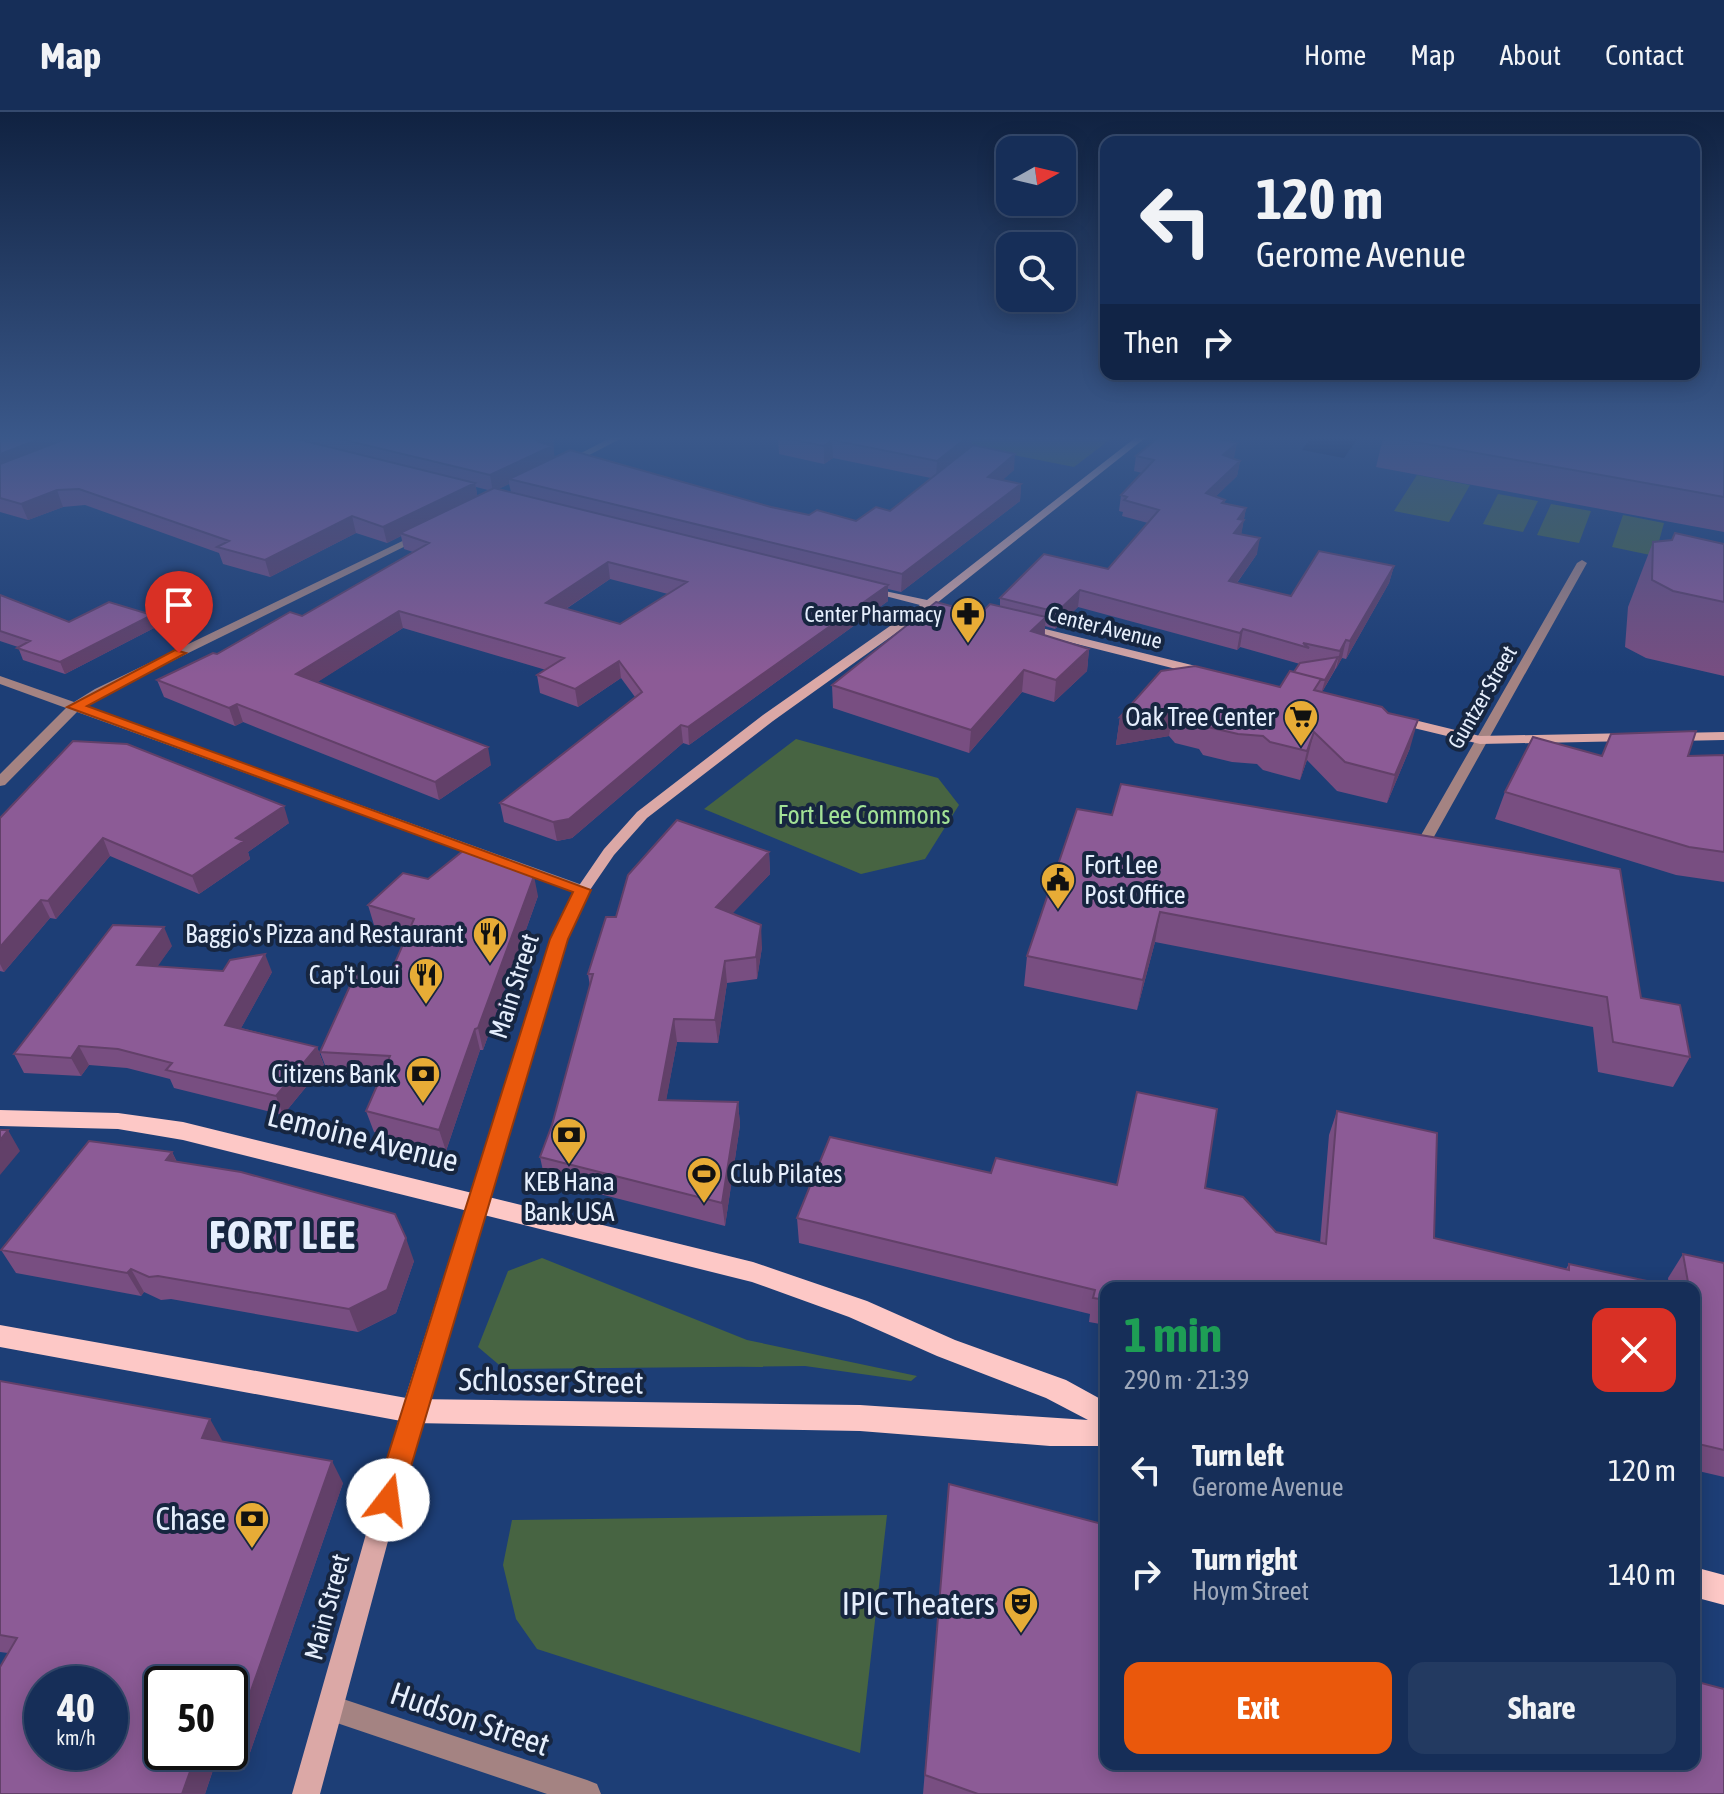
<!DOCTYPE html>
<html lang="en">
<head>
<meta charset="utf-8">
<style>
  body { margin:0; font-family:"Asap Condensed",sans-serif; background:#233a61; color:#f1f3f6; height:100vh; display:flex; flex-direction:column; font-size:30px; white-space:nowrap }
  * { box-sizing:border-box; margin:0 }
  p { font-size:26px; color:#9ea8ba }
  .icon { flex:none; width:44px; height:44px; fill:none; stroke:currentColor; stroke-width:2; stroke-linecap:round; stroke-linejoin:round }
  .map { position:relative; flex:1; overflow:hidden }
  .drawer { position:absolute; left:1100px; top:1170px; width:600px; height:488px; display:flex; flex-direction:column; background:#162e58; border-radius:16px; box-shadow:0 4px 20px #0003,0 0 0 2px #354a6e }
  .drawer>* { flex:none }
  .hud { position:absolute; left:1100px; top:24px; width:600px; height:244px; border-radius:16px; box-shadow:0 4px 20px #0003,0 0 0 2px #354a6e; background:#162e58; color:#f1f3f6; overflow:hidden }
  .needle { width:52px; rotate:82deg }
  .fabs { position:absolute; left:996px; top:24px; display:grid; gap:16px }
  .fabs a { display:grid; place-items:center; width:80px; height:80px; border-radius:16px; background:#162e58; box-shadow:0 4px 20px #0003,0 0 0 2px #354a6e; font-size:40px }
  .speed { position:absolute; left:24px; top:1554px; display:flex; gap:16px; font-size:40px; font-weight:700; text-align:center }
  .speed>* { display:grid; place-content:center; width:104px; height:104px; border-radius:50%; background:#162e58; box-shadow:0 4px 20px #0003,0 0 0 2px #354a6e; line-height:1 }
  .speed small { font-size:20px; font-weight:400 }
  .speed .limit { border:4px solid #111; border-radius:12px; background:#fff; color:#111 }
  .pin { position:absolute; display:grid; place-items:center; width:68px; height:68px; color:#fff; margin:-82px -34px; border-radius:50% 50% 50% 0; rotate:-45deg; box-shadow:0 0 8px #0007 }
  .pin .icon { rotate:45deg }
  .me { position:absolute; width:88px; margin:-44px; rotate:15deg; stroke-linejoin:round; filter:drop-shadow(0 0 6px #0008) }
  .turn { display:flex; align-items:center; gap:28px; height:168px; padding:0 24px; font-size:36px }
  .turn .icon { width:104px; height:104px; stroke-width:2.5 }
  .turn b { display:block; font-size:56px; line-height:68px }
  .then { display:flex; align-items:center; height:76px; padding:0 24px; background:#0003; gap:16px; font-size:30px }
  .round { display:grid; place-items:center; flex:none; width:84px; height:84px; border-radius:16px; background:#233a61 }
  .summary { display:flex; align-items:center; justify-content:space-between; height:136px; padding:0 24px }
  h1 { font-size:48px; font-weight:700; line-height:60px; color:#1e9e55 }
  .action { display:flex; gap:16px; margin-top:auto; padding:16px 24px }
  .action a { flex:1; height:92px; border-radius:16px; background:#ea580c; color:#fff; font-size:32px; font-weight:700; line-height:92px; text-align:center }
  .action a+a { background:#233a61; color:#f1f3f6 }
  ul { padding:0; list-style:none }
  li { display:flex; align-items:center; gap:24px; height:104px; padding:0 24px }
  li div { flex:1 }
  li b { display:block; font-size:30px }
  li em { font-style:normal }
  header { display:flex; align-items:center; gap:48px; box-sizing:border-box; height:112px; padding:0 40px; background:#162e58; border-bottom:2px solid #354a6e }
  header strong { font-size:38px }
  nav { display:flex; gap:44px; margin-inline-start:auto; font-size:28px }
  .map>svg:first-child { display:block }
  .green { fill:#476442 }
  .water { fill:#051f4c }
  .lines { fill:none; stroke-linecap:round; stroke-linejoin:round }
  .minor { fill:#a48382; fill-rule:evenodd }
  .secondary { fill:#dba8a6; fill-rule:evenodd }
  .primary { fill:#fdc8c6; fill-rule:evenodd }
  .wall { fill:#784e81; fill-rule:evenodd }
  .shaded-wall { fill:#624069 }
  .building { fill:#8c5b96; stroke:#624069; stroke-width:2; fill-rule:evenodd }
  .route { fill:#ea580c; stroke:#983908; stroke-width:2 }
  .labels { text-anchor:middle; stroke-width:8; stroke-linejoin:round; paint-order:stroke }
  .far-poi-label { font-size:22px; fill:#e6effd; stroke:#172640; text-anchor:end }
  .far-street-label { font-size:22px; fill:#e6effd; stroke:#172640 }
  .poi-label { font-size:26px; fill:#e6effd; stroke:#172640; text-anchor:end }
  .park-label { font-size:26px; fill:#a2e196; stroke:#172640 }
  .street-label { font-size:26px; fill:#e6effd; stroke:#172640 }
  .near-street-label { font-size:32px; fill:#e6effd; stroke:#172640 }
  .near-poi-label { font-size:32px; fill:#e6effd; stroke:#172640; text-anchor:end }
  .near-district-label { font-size:40px; font-weight:bold; letter-spacing:2px; fill:#e6effd; stroke:#172640 }
</style>
</head>
<body>
<header>
<strong>Map</strong>
<nav><a>Home</a><a>Map</a><a>About</a><a>Contact</a></nav>
</header>
<div class="map">
<svg width="1724" height="1682" viewBox="0 0 1724 1682">
  <rect width="100%" height="100%" fill="#1d3e76"/>
  <path class="green" d="M928,326H1112L1074,355Z
    M1417,363L1470,373L1449,410L1394,399Z
    M1498,382L1538,389L1523,420L1483,412Z
    M1551,392L1591,399L1579,431L1537,423Z
    M1623,403L1664,411L1655,444L1612,435Z
    M796,627L938,666L959,693L925,747L861,762L704,697Z
    M542,1146L747,1228L917,1264L911,1269L805,1254L504,1257L478,1235L508,1159Z
    M887,1403L860,1641L537,1537L516,1507L503,1453L512,1408Z"/>
  <path class="water" d="M1311,326H1358L1344,346L1302,338Z"/>
  <g class="lines">
    <path class="minor" d="M610,326H622L572,352L564,350Z
      M419,421L428,423L103,583L85,594L588,775L591,778L588,781H578L77,600L5,673L0,674V662L66,596L0,572V564L74,590L95,577Z
      M1582,448L1587,451L1426,739L1424,742H1414L1412,739L1577,451Z
      M331,1583L587,1668L597,1672L601,1682H547L331,1609L322,1605L318,1596L322,1587Z"/>
    <path class="secondary" d="M1135,326H1145L937,491L942,494L940,496H931L773,609L647,706L614,743L590,778L567,827L423,1299L320,1682H292L401,1299L551,827L578,775L604,737L637,700L763,603L920,493L866,479V475L927,488Z
      M1025,512L1208,557L1210,560L1204,564L1021,518L1019,516Z
      M1398,604L1480,624L1632,621L1639,625L1632,629L1480,632L1393,611L1392,608Z
      M1724,620V628L1675,629L1668,625L1675,621Z"/>
    <path class="primary" d="M0,998L118,1001L183,1010L753,1150L867,1189L955,1228L1066,1268L1106,1290V1334H1050L860,1319L412,1311L0,1235V1213L412,1287L860,1293L1088,1308L1046,1286L937,1244L849,1205L752,1170L183,1028L118,1017L0,1014Z
      M1694,1455L1724,1463V1493L1694,1485Z"/>
  </g>
  <path class="wall" d="M0,326H555L553,329L554,346L771,395L809,403L856,409L890,399L931,366L833,346L824,352L779,342L778,326H972L971,335L1014,358L1002,368L1021,372L1020,389L901,480L888,477V489L689,633L683,631L572,726L557,729L504,710L500,691L635,585L621,566L578,595L540,581L537,563L546,558L403,516L317,570L491,653L439,688L243,610L235,614L164,585L157,568L302,504L413,440L404,437L401,424L387,431L356,421L270,465L223,452L219,441L85,393L63,395L28,408L0,400ZM509,372L511,380L498,377ZM476,375L488,378L477,384ZM610,467L668,482L620,512L566,497Z
    M1383,326H1724V420L1376,355Z
    M1237,331L1233,346L1240,349L1237,364L1216,384L1225,388L1224,392L1246,396L1241,422L1257,442L1237,471L1291,484L1394,454L1389,471L1346,547L1342,546L1322,580L1410,636L1387,691L1337,679L1307,648L1300,668L1263,658L1257,652L1232,650L1203,643L1199,637L1175,631L1169,624L1116,633L1120,605L1280,575L1294,560L1300,552L1240,535L1237,538L1078,495L1055,517L1045,514V523L1089,537L1087,559L1054,590L1022,580L969,641L833,596L832,573L980,502L1000,494V486L1108,457L1148,411L1122,404L1123,400L1119,399L1121,383L1142,361L1134,359L1136,344Z
    M1653,430L1724,432V564L1646,546L1625,535L1628,495Z
    M0,483L69,510L156,515L65,562L23,548L18,535L0,529Z
    M1724,643V770L1676,763L1495,707L1505,680L1602,644Z
    M1077,697L1641,886L1690,945L1673,975L1598,960L1593,915L1155,830L1137,898L1024,874L1027,844Z
    M0,706L289,711L248,740L250,747L199,782L110,744L56,807L50,806L4,860L0,859Z
    M769,740L770,762L732,801L762,835L757,867L727,871L718,931L677,930L666,988L738,990L740,1013L725,1114L545,1068L540,1045L552,1013L590,874L588,862L616,805Z
    M428,767L538,784L483,938H480L446,1039L374,1020L366,999L381,964L328,961L320,940L391,860L407,823L374,813L368,793Z
    M172,834L157,854L223,859L272,860L241,916L317,935L324,953L283,1003L174,976L170,967L127,956L89,953L81,964L24,961L14,942Z
    M1337,999L1434,1126L1566,1157L1569,1152L1669,1174L1668,1166L1683,1142L1724,1151V1365L1694,1358V1176H1106V1213L1089,1210L1090,1202L799,1131L797,1106L991,1061L1117,1073L1205,1076L1276,1120L1320,1131L1329,1023Z
    M172,1040L177,1050L414,1149L396,1201L358,1220L171,1187L161,1188L144,1180L141,1184L16,1161L1,1138Z
    M0,1269L223,1330L343,1371L244,1658L215,1652L205,1682H0L8,1541L0,1540ZM230,1572V1640H162Z
    M949,1372L1724,1682H923Z"/>
  <path class="shaded-wall" d="M42,326H90L0,360V342Z
    M542,326H555L553,329L555,350L509,367V372L493,380L490,363Z
    M966,326H972L971,339L936,367L937,349Z
    M832,328L833,346L824,352V334Z
    M1237,331L1234,346L1220,358L1223,343Z
    M1015,342L1014,358L987,382L988,365Z
    M1240,349L1237,364L1204,396L1206,381Z
    M475,371L478,387L400,421L401,424L387,431L383,415Z
    M1021,372L1020,389L901,480L902,462Z
    M57,378L63,395L28,408L21,392Z
    M1246,396L1241,424L1234,421L1238,407Z
    M352,404L356,421L270,465L265,448Z
    M1260,426L1257,442L1226,486L1229,469Z
    M608,450L610,467L549,508L546,491Z
    M1394,454L1389,471L1346,547L1350,529Z
    M888,473V489L689,633L688,615Z
    M1080,478L1078,495L1055,517L1057,500Z
    M399,499L403,516L302,580L296,562Z
    M152,503L156,515L65,562L60,550Z
    M1046,505L1044,527L1031,519Z
    M1243,517L1240,535L1237,538L1240,521Z
    M1346,528L1342,546L1336,557L1340,539Z
    M1089,537L1087,559L1054,590L1056,568Z
    M1338,545L1334,559L1321,582L1325,568Z
    M619,549L621,566L578,595L575,577Z
    M1024,558L1022,580L969,641L971,618Z
    M237,592L243,610L235,614L229,596Z
    M1174,596L1169,624L1116,633L1120,605Z
    M1418,608L1410,636L1387,691L1395,663Z
    M681,613L683,631L572,726L557,729L553,710Z
    M1314,620L1307,648L1300,668L1307,639Z
    M488,635L491,653L439,688L435,670Z
    M284,694L289,711L248,740L250,747L199,782L192,764L236,726Z
    M103,726L110,744L56,807L48,789Z
    M769,740L770,762L718,817L716,795Z
    M534,764L538,784L483,938L478,916Z
    M41,788L50,806L4,860L0,852V835Z
    M1160,800L1155,830L1137,898L1143,868Z
    M761,813L762,835L757,867L756,845Z
    M164,815L172,834L146,871L137,853Z
    M265,842L272,860L233,931L225,913Z
    M725,849L727,871L718,931L715,908Z
    M674,907L677,930L662,1011L659,988Z
    M475,917L480,938L446,1039L439,1018Z
    M79,934L89,953L81,964L71,946Z
    M317,935L324,953L283,1003L276,984Z
    M738,990L740,1013L725,1114L722,1091Z
    M8,1018L20,1039L0,1063V1028Z
    M172,1040L183,1063L166,1048Z
    M406,1126L414,1149L396,1201L358,1220L349,1197Z
    M131,1157L144,1180L141,1184L127,1161Z
    M210,1307L223,1330L202,1326Z
    M332,1349L343,1371L244,1658L230,1640V1638Z
    M197,1640H206L215,1652L205,1682H182Z"/>
  <path class="building" d="M0,326H42L0,342Z
    M68,326H293L475,371L383,415L352,404L265,448L217,435L229,429L79,377L57,378L21,392L0,386V352Z
    M336,326H543L537,329L552,334L490,363Z
    M785,326H966L937,349L832,328L824,334Z
    M1158,326H1216L1237,331L1223,343L1240,349L1206,381L1225,388L1222,391L1246,396L1238,407L1244,408L1234,421L1260,426L1229,469L1291,484L1319,439L1394,454L1350,529L1346,528L1340,539L1303,531L1309,536L1243,517L1240,521L1080,478L1057,500L1000,486L1044,442L1108,457L1159,398L1124,388L1127,385L1121,383L1154,348L1136,344Z
    M1393,326H1724V385Z
    M973,333L1015,342L988,365L1021,372L902,462L509,367L570,338L771,395L809,403L817,398L856,409L876,395L890,399Z
    M494,376L888,473L688,615L681,613L569,707L553,710L500,691L642,580L619,549L575,577L537,563L564,546L399,499L296,562L488,635L435,670L237,592L229,596L157,568L213,541L217,542L290,500L302,504L429,431L400,421ZM608,450L687,470L620,512L546,491Z
    M1675,421L1724,432V490L1673,479L1652,468L1653,430L1672,428Z
    M0,483L69,510L109,490L152,503L60,550L17,536L30,529L0,519Z
    M936,490L980,502L990,492L1046,505L1031,519L1089,537L1056,568L1024,558L971,618L832,573Z
    M1338,545L1325,568L1294,560L1300,551Z
    M1195,554L1280,575L1290,559L1321,567L1314,578L1382,595L1388,601L1418,608L1395,663L1345,650L1314,620L1307,639L1270,630L1263,624L1238,622L1208,615L1204,609L1179,603L1174,596L1120,605L1161,559Z
    M1696,619L1688,644L1724,643V740L1689,735L1505,680L1533,625L1602,644L1611,622Z
    M73,629L127,632L284,694L236,726L244,729L192,764L103,726L48,789L41,788L0,835V706Z
    M1121,672L1620,757L1641,886L1680,893L1690,945L1613,930L1607,885L1160,800L1143,868L1027,844L1077,697L1112,703Z
    M677,708L769,740L716,795L761,813L756,845L725,849L715,908L674,907L659,988L738,990L722,1091L540,1045L552,1013L593,862H588L606,805H616L628,763Z
    M463,739L534,764L478,916L475,917L439,1018L366,999L390,944L320,940L355,863L391,860L414,807L368,793L403,761L428,767Z
    M113,813L164,815L137,853L223,859L230,848L265,842L225,913L317,935L276,984L166,958L172,951L118,937L79,934L71,946L14,942Z
    M1137,980L1217,997L1205,1076L1243,1085L1276,1120L1326,1132L1337,999L1437,1021L1434,1126L1569,1158V1152L1679,1176H1106V1188L1093,1186L1095,1178L797,1106L830,1025L991,1061L996,1046L1117,1073Z
    M0,1018H8L0,1028Z
    M89,1029L172,1040L166,1048L241,1060L395,1102L406,1126L387,1178L349,1197L158,1164L149,1165L131,1157L127,1161L1,1138Z
    M1683,1142L1724,1151V1338L1694,1331V1176H1689Z
    M0,1269L210,1307L202,1326L332,1349L230,1638V1572H162V1640H197L182,1682H0V1555L17,1526L0,1523ZM42,1572H110V1640H42Z
    M949,1372L1106,1413V1652H1694V1569L1724,1577V1682H978L925,1663Z"/>
  <linearGradient id="sky" x2="0" y2="1"><stop stop-color="#102241"/><stop offset="0.58" stop-color="#3a588a"/><stop offset="1" stop-color="#3a588a" stop-opacity="0"/></linearGradient>
  <rect width="1724" height="562" fill="url(#sky)"/>
  <path class="route" d="M175,538L186,541L87,594L591,778L568,827L401,1388L397,1397L388,1401L378,1397L374,1388L550,827L573,780L67,595Z"/>
  <defs>
    <symbol id="pharmacy-pin" viewBox="-11 -11 22 30"><path d="M0 17L-7.5 6A9.5 9.5 0 1 1 7.5 6Z" fill="#e7ac36" stroke="#172640"/><path d="M-2-6h4v4h4v4h-4v4h-4v-4h-4v-4h4Z" fill="#111"/></symbol>
    <symbol id="supermarket-pin" viewBox="-11 -11 22 30"><path d="M0 17L-7.5 6A9.5 9.5 0 1 1 7.5 6Z" fill="#e7ac36" stroke="#172640"/><path d="M-6-5.5h2.5l.6 2H6L4.5 2H-2.5L-4.4-4H-6ZM-1.5 3.2a1.3 1.3 0 1 0 .1 0ZM3 3.2a1.3 1.3 0 1 0 .1 0Z" fill="#111"/></symbol>
    <symbol id="civic-pin" viewBox="-11 -11 22 30"><path d="M0 17L-7.5 6A9.5 9.5 0 1 1 7.5 6Z" fill="#e7ac36" stroke="#172640"/><path d="M-.6-6.5H3V-4.5H.6V-3L4-1V1h2V6H-6V1h2V-1L-.6-3ZM-1.2 2.5V6h2.4V2.5Z" fill="#111"/></symbol>
    <symbol id="restaurant-pin" viewBox="-11 -11 22 30"><path d="M0 17L-7.5 6A9.5 9.5 0 1 1 7.5 6Z" fill="#e7ac36" stroke="#172640"/><path d="M-5-6h1v4h1v-4h1v4h1v-4h1v5L-1.5 .5V6h-2V.5L-5-1ZM5-6V6H3V1.5H1.5Q1.5-4 5-6Z" fill="#111"/></symbol>
    <symbol id="bank-pin" viewBox="-11 -11 22 30"><path d="M0 17L-7.5 6A9.5 9.5 0 1 1 7.5 6Z" fill="#e7ac36" stroke="#172640"/><path d="M-6-4H6V4H-6ZM0-2.3a2.3 2.3 0 1 0 0 4.6a2.3 2.3 0 1 0 0-4.6Z" fill="#111"/></symbol>
    <symbol id="stadium-pin" viewBox="-11 -11 22 30"><path d="M0 17L-7.5 6A9.5 9.5 0 1 1 7.5 6Z" fill="#e7ac36" stroke="#172640"/><path d="M0-5a6.5 5 0 1 0 0 10a6.5 5 0 1 0 0-10ZM-3.5-1.8h7v3.6h-7Z" fill="#111"/></symbol>
    <symbol id="theatre-pin" viewBox="-11 -11 22 30"><path d="M0 17L-7.5 6A9.5 9.5 0 1 1 7.5 6Z" fill="#e7ac36" stroke="#172640"/><path d="M-5-5.5Q0-4 5-5.5V0Q5 5 0 6Q-5 5-5 0ZM-3.3-2.5H-1v1.5H-3.3ZM1-2.5H3.3v1.5H1ZM-2.8 1Q0 5.5 2.8 1Z" fill="#111"/></symbol>
  </defs>
  <g fill-rule="evenodd">
    <use href="#pharmacy-pin" x="948" y="482" width="40" height="54"/>
    <use href="#supermarket-pin" x="1281" y="585" width="40" height="54"/>
    <use href="#civic-pin" x="1038" y="748" width="40" height="54"/>
    <use href="#restaurant-pin" x="470" y="802" width="40" height="54"/>
    <use href="#restaurant-pin" x="406" y="843" width="40" height="54"/>
    <use href="#bank-pin" x="403" y="942" width="40" height="54"/>
    <use href="#bank-pin" x="549" y="1003" width="40" height="54"/>
    <use href="#stadium-pin" x="684" y="1042" width="40" height="54"/>
    <use href="#bank-pin" x="232" y="1387" width="40" height="54"/>
    <use href="#theatre-pin" x="1001" y="1472" width="40" height="54"/>
  </g>
  <g class="labels">
    <g class="far-poi-label">
      <text x="942" y="510">Center Pharmacy</text>
    </g>
    <g class="far-street-label">
      <text transform="translate(1105 515) rotate(14)" y="8">Center Avenue</text>
      <text transform="translate(1482 585) rotate(-60)" y="8">Guntzer Street</text>
    </g>
    <g class="poi-label">
      <text x="1275" y="614">Oak Tree Center</text>
      <text x="1084" y="762" text-anchor="start">Fort Lee<tspan x="1084" dy="30">Post Office</tspan></text>
      <text x="464" y="831">Baggio's Pizza and Restaurant</text>
      <text x="400" y="872">Cap't Loui</text>
      <text x="397" y="971">Citizens Bank</text>
      <text x="730" y="1071" text-anchor="start">Club Pilates</text>
      <text x="569" y="1079" text-anchor="middle">KEB Hana<tspan x="569" dy="30">Bank USA</tspan></text>
    </g>
    <g class="park-label">
      <text x="864" y="712">Fort Lee Commons</text>
    </g>
    <g class="street-label">
      <text transform="translate(514 874) rotate(-72)" y="9">Main Street</text>
      <text transform="translate(327 1495) rotate(-75)" y="9">Main Street</text>
    </g>
    <g class="near-street-label">
      <text transform="translate(363 1026) rotate(14)" y="11">Lemoine Avenue</text>
      <text transform="translate(551 1269) rotate(1)" y="11">Schlosser Street</text>
      <text transform="translate(470 1607) rotate(19)" y="11">Hudson Street</text>
    </g>
    <g class="near-poi-label">
      <text x="226" y="1418">Chase</text>
      <text x="995" y="1503">IPIC Theaters</text>
    </g>
    <g class="near-district-label">
      <text x="283" y="1137">FORT LEE</text>
    </g>
  </g>
</svg>
<div class="fabs">
<a><svg class="needle" viewBox="-14 -14 28 28"><path d="M0-13l5 13h-10z" fill="#e53935"/><path d="M0 13l5-13h-10z" fill="#9ea8ba"/></svg></a>
<a><svg class="icon" aria-label="search" viewBox="0 0 24 24"><circle cx="10" cy="10" r="6"/><path d="M15 15l6 6"/></svg></a>
</div>
<div class="speed"><div>40<small>km/h</small></div><div class="limit">50</div></div>
<div class="pin" style="left:179px;top:541px;background:#d93025"><svg class="icon" aria-label="arrive" viewBox="0 0 24 24"><path d="M6 21V4h12l-3 4 3 4H6"/></svg></div>
<svg class="me" style="left:388px;top:1388px" viewBox="-20 -20 40 40"><circle r="19" fill="#fff"/><path d="M0-13L10 11 0 6-10 11z" fill="#ea580c"/></svg>
<div class="hud">
<div class="turn"><svg class="icon" aria-label="left" viewBox="0 0 24 24"><path d="M17 20v-9H6M10 6l-5 5 5 5"/></svg><div><b>120 m</b>Gerome Avenue</div></div>
<div class="then">Then<svg class="icon" aria-label="right" viewBox="0 0 24 24"><path d="M7 20v-9h11M14 6l5 5-5 5"/></svg></div>
</div>
<section class="drawer">
<div class="summary"><div><h1>1 min</h1><p>290 m · 21:39</p></div><a class="round" style="background:#d93025;color:#fff"><svg class="icon" aria-label="close" viewBox="0 0 24 24"><path d="M6 6l12 12M18 6L6 18"/></svg></a></div>
<ul>
<li><svg class="icon" aria-label="left" viewBox="0 0 24 24"><path d="M17 20v-9H6M10 6l-5 5 5 5"/></svg><div><b>Turn left</b><p>Gerome Avenue</p></div><em>120 m</em></li>
<li><svg class="icon" aria-label="right" viewBox="0 0 24 24"><path d="M7 20v-9h11M14 6l5 5-5 5"/></svg><div><b>Turn right</b><p>Hoym Street</p></div><em>140 m</em></li>
</ul>
<div class="action"><a>Exit</a><a>Share</a></div>
</section>
</div>
</body>
</html>
